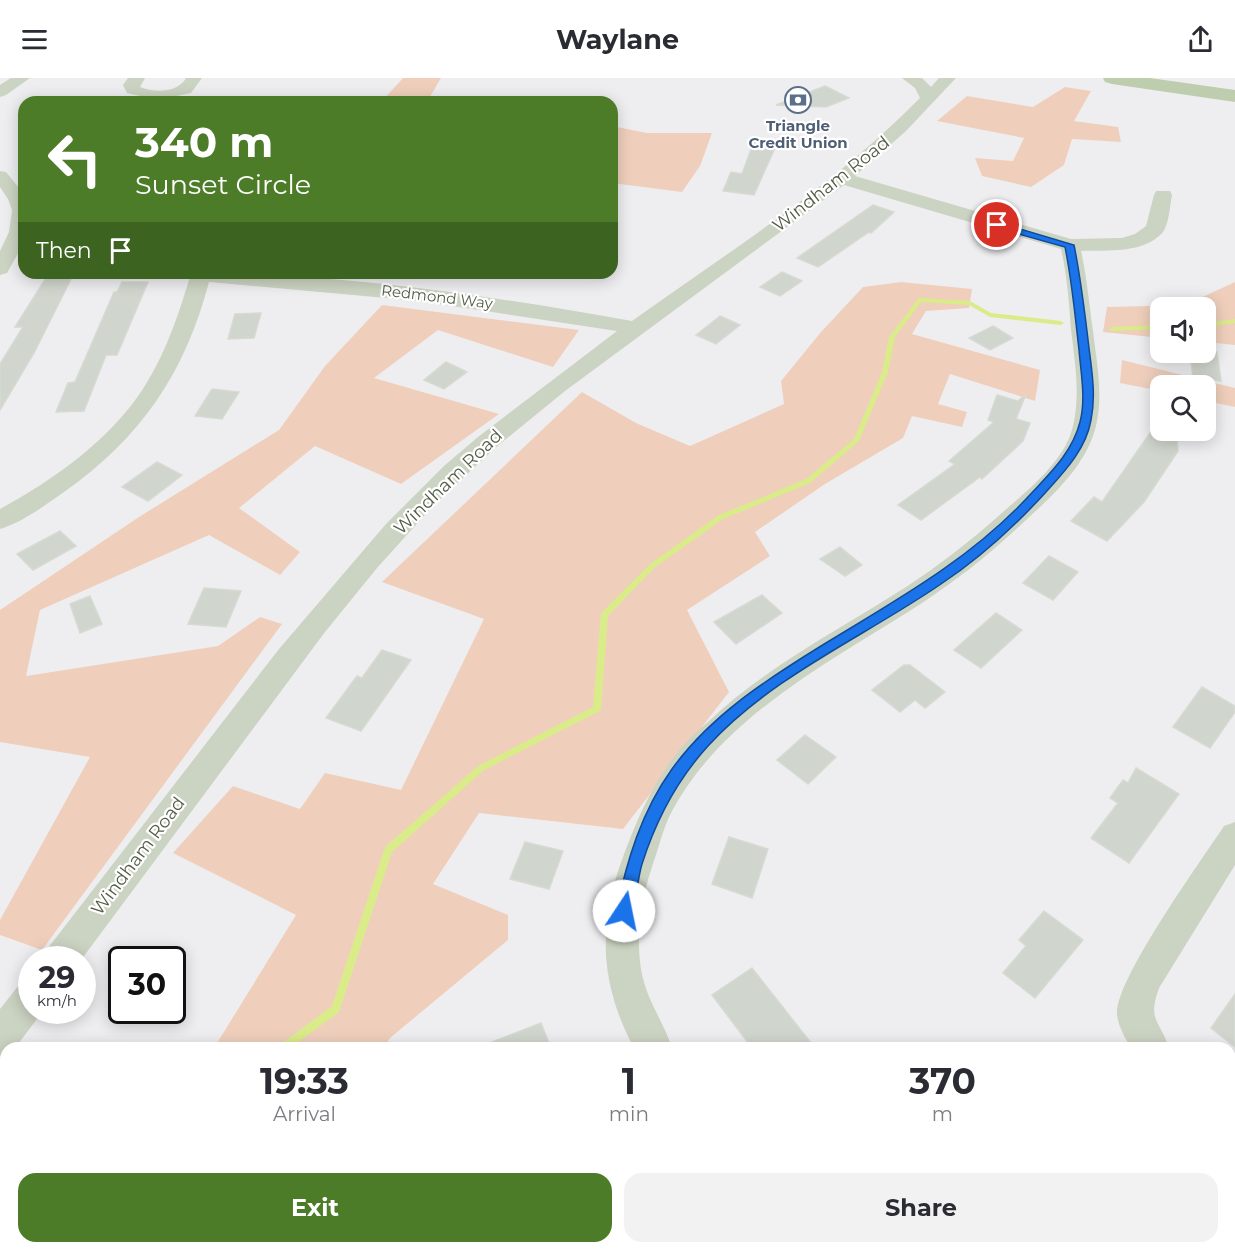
<!DOCTYPE html>
<html lang="en">
<head>
<meta charset="utf-8">
<style>
  body { margin:0; font-family:Montserrat,sans-serif; background:#f2f2f3; color:#2b2b33; height:100vh; display:flex; flex-direction:column; font-size:22px; white-space:nowrap }
  * { box-sizing:border-box; margin:0 }
  p { font-size:20px; color:#7c7c81 }
  .icon { flex:none; width:33px; height:33px; fill:none; stroke:currentColor; stroke-width:2; stroke-linecap:round; stroke-linejoin:round }
  .map { position:relative; flex:1; overflow:hidden }
  .details { position:absolute; left:0px; top:964px; width:1236px; height:212px; display:flex; flex-direction:column; background:#fff; border-radius:18px 18px 0 0; box-shadow:0 3px 15px #0003 }
  .details>* { flex:none }
  .banner { position:absolute; left:18px; top:18px; width:600px; height:183px; border-radius:18px; box-shadow:0 3px 15px #0003; background:#4c7c27; color:#fff; overflow:hidden }
  .fabs { position:absolute; left:1150px; top:219px; display:grid; gap:12px }
  .fabs a { display:grid; place-items:center; width:66px; height:66px; border-radius:12px; background:#fff; box-shadow:0 3px 15px #0003; font-size:30px }
  .speed { position:absolute; left:18px; top:868px; display:flex; gap:12px; font-size:30px; font-weight:700; text-align:center }
  .speed>* { display:grid; place-content:center; width:78px; height:78px; border-radius:50%; background:#fff; box-shadow:0 3px 15px #0003; line-height:1 }
  .speed small { font-size:15px; font-weight:400 }
  .speed .limit { border:3px solid #111; border-radius:9px; background:#fff; color:#111 }
  .pin { position:absolute; display:grid; place-items:center; width:51px; height:51px; color:#fff; margin:-26px; border:3px solid #fff; border-radius:50%; box-shadow:0 2px 6px #0007 }
  .me { position:absolute; width:66px; margin:-33px; rotate:11deg; stroke-linejoin:round; filter:drop-shadow(0 0 4px #0008) }
  .turn { display:flex; align-items:center; gap:21px; height:126px; padding:0 18px; font-size:27px }
  .turn .icon { width:78px; height:78px; stroke-width:2.5 }
  .turn b { display:block; font-size:42px; line-height:51px }
  .then { display:flex; align-items:center; height:57px; padding:0 18px; background:#0003; gap:12px; font-size:22px }
  .eta { display:flex; justify-content:space-evenly; align-items:center; height:102px; text-align:center }
  .eta b { font-size:36px; font-weight:700; line-height:42px }
  .cta { display:flex; gap:12px; margin-top:auto; padding:12px 18px }
  .cta a { flex:1; height:69px; border-radius:18px; background:#4c7c27; color:#fff; font-size:24px; font-weight:700; line-height:69px; text-align:center }
  .cta a+a { background:#f2f2f3; color:#2b2b33 }
  header { display:flex; justify-content:space-between; align-items:center; height:78px; padding:0 18px; background:#fff; font-size:27px; font-weight:700 }
  .map>svg:first-child { display:block }
  .green { fill:#efcfbc }
  .lines { fill:none; stroke-linecap:round; stroke-linejoin:round }
  .stream { fill:#d9ec89; fill-rule:evenodd }
  .building { fill:#d0d6cd; stroke:#d5dad2; stroke-width:1.5 }
  .minor { fill:#cbd3c2; fill-rule:evenodd }
  .major { fill:#becdae; fill-rule:evenodd }
  .route { fill:#1a73e8; stroke:#114b97; stroke-width:1.5 }
  .labels { text-anchor:middle; stroke-width:4.5; stroke-linejoin:round; paint-order:stroke }
  .far-service-label { font-size:15px; font-weight:bold; fill:#4e5e75; stroke:#fff }
  .far-street-label { font-size:15px; fill:#525c46; stroke:#fff }
  .street-label { font-size:18px; fill:#525c46; stroke:#fff }
</style>
</head>
<body>
<header><svg class="icon" aria-label="menu" viewBox="0 0 24 24"><path d="M4 6h16M4 12h16M4 18h16"/></svg>Waylane<svg class="icon" aria-label="share" viewBox="0 0 24 24"><path d="M12 15V3M7 8l5-5 5 5M5 13v7h14v-7"/></svg></header>
<div class="map">
<svg width="1235" height="1175" viewBox="0 0 1235 1175">
  <rect width="100%" height="100%" fill="#eeeef1"/>
  <path class="green" d="M403,0H441L427,24H381Z
    M1065,9L1091,13L1074,43L1118,49L1121,64L1072,61L1064,87L1031,109L982,98L975,80L1013,83L1024,60L937,43L967,18L1033,29Z
    M612,48L647,55H712L700,88L682,114L612,105Z
    M901,204L972,211L969,230L926,233L912,256L1040,292L1035,323L950,296L938,326L967,334L962,349L912,338L903,360L825,406L755,454L770,478L687,532L729,614L623,751L479,735L433,806L508,837V862L390,960L384,970H214L296,837L173,775L233,708L300,731L325,695L401,712L484,541L382,504L582,314L636,345L690,368L784,326L781,303L821,254L863,209Z
    M1235,204V267L1206,264V230H1161V260L1103,254L1107,229L1185,227Z
    M382,227L579,252L553,289L438,252L374,300L499,336L401,406L315,368L239,430L300,474L280,497L209,457L40,532L26,598L218,568L260,539L282,546L42,872L0,857V842L90,679L0,664V532L139,439L279,352L325,288Z
    M1122,282L1235,310V329L1206,323V308H1161V313L1120,305Z
    M6,1008V1170H456L458,1175H0V1016Z"/>
  <g class="lines">
    <path class="stream" d="M920,220L970,223L991,235L1061,243L1064,245L1061,247L990,239L969,227L921,224L895,259L888,294L859,363L810,405L723,441L654,490L608,538L601,631L600,633L484,692L392,774L339,934L290,970H278L280,967L332,928L385,769L478,688L593,629L601,535L650,486L719,437L806,401L854,361L882,294L889,259L918,221Z
      M1235,241V245L1206,249V245Z
      M1161,247V251L1112,253L1109,251L1112,249Z
      M126,1170H136L134,1175H124Z"/>
  </g>
  <path class="building" d="M825,8L849,20L826,29L776,27Z
    M755,60L778,63L754,117L723,113L731,94L742,96Z
    M873,127L894,134L871,155L869,154L818,189L797,180Z
    M782,194L802,203L780,218L760,209Z
    M49,195H74L34,275L0,332V286L23,249H15Z
    M122,204H148L117,277H106L84,333L56,334L68,305L75,304L114,214H117Z
    M261,235L254,260L228,261L235,236Z
    M720,238L740,247L716,266L696,257Z
    M993,248L1013,260L990,272L969,260Z
    M1190,274H1217L1221,303L1193,299Z
    M446,284L467,294L444,311L424,302Z
    M212,311L239,314L222,341L195,338Z
    M1026,316L1016,341L1030,345L1023,363L982,401L980,399L921,442L898,427L955,386L949,383L994,344L988,342L997,317L1018,323Z
    M1152,352H1176L1178,373L1144,424L1107,463L1071,443L1094,419L1102,424Z
    M157,384L182,397L148,423L122,409Z
    M60,453L76,468L33,492L17,476Z
    M840,469L862,487L845,498L820,481Z
    M1049,478L1078,494L1053,522L1023,505Z
    M204,510L241,513L226,549L188,546Z
    M762,517L782,535L736,566L714,544Z
    M90,518L102,546L80,555L70,526Z
    M996,535L1022,552L981,590L954,572Z
    M382,572L411,582L361,653L326,640L357,598L362,600Z
    M904,587H910L945,614L925,630L915,622L900,634L872,612Z
    M1202,609L1235,628V634L1210,670L1173,649Z
    M805,657L836,679L808,706L777,682Z
    M1136,690L1179,716L1129,785L1091,760L1118,725L1110,720L1123,702L1128,705Z
    M729,759L768,771L752,820L712,806Z
    M525,764L563,773L549,811L510,801Z
    M1044,833L1083,862L1035,920L1003,895L1026,868L1019,862Z
    M752,890L815,970H752L712,917Z
    M1235,916V969L1211,950Z
    M541,945L551,970H480L479,969Z"/>
  <g class="lines">
    <path class="minor" d="M11,0H30L6,17L0,19V7Z
      M128,0H145L140,9C154,15 178,15 186,0H202L191,15L158,22L127,15L123,7Z
      M902,0H922L931,9L939,0H956L906,53L855,98L1071,161L1122,160L1135,156L1146,148L1154,117L1156,113H1170L1172,117C1170,127 1169,146 1163,154C1145,176 1106,172 1081,173C1087,199 1089,226 1093,253C1097,287 1105,324 1093,358C1079,397 1042,427 1013,454C985,480 956,502 925,523C835,582 720,637 669,739C664,750 660,764 656,777C643,813 635,852 641,891C646,922 663,942 672,970H634C600,906 597,848 623,779C638,738 654,702 683,668C690,659 700,651 709,643C767,588 839,552 906,509C941,486 973,461 1003,434C1027,413 1058,388 1070,358C1082,323 1075,287 1071,251C1069,224 1067,197 1061,171L844,107L565,313L495,370L432,429L377,490L325,554L81,882H43L48,870L279,571L386,446L444,388L478,359L617,253L419,223L209,204C185,295 141,360 64,414C44,428 23,444 0,451V431C55,401 113,360 146,306C167,272 180,233 191,195C339,195 486,217 632,243C730,173 835,107 920,20L915,10Z
      M0,93L6,94L24,116V165L7,195L0,197V173L9,154L12,132L8,121L0,109Z
      M1235,744V787L1159,910C1147,943 1160,942 1169,970H1131C1125,960 1118,948 1117,936C1115,902 1201,783 1224,748Z
      M32,902V933H43L15,970H6V976L0,978V931L19,907Z
      M1230,1010L1235,1012V1052L1230,1050Z
      M817,1170H860L863,1175H819Z"/>
    <path class="major" d="M1103,0H1150L1235,12V24L1112,6L1105,4Z"/>
  </g>
  <path class="route" d="M997,144L1074,167C1081,201 1085,236 1089,270C1092,294 1096,318 1091,342C1086,371 1065,393 1046,414C1015,448 980,480 941,506C864,559 772,598 708,668C677,702 656,742 642,786C637,803 637,822 630,839L624,841L618,839L616,833C627,783 641,734 672,691C710,638 766,602 821,568C893,524 968,483 1026,421C1047,398 1072,376 1080,344C1086,321 1081,296 1079,272C1075,237 1072,203 1065,169L994,149V145Z"/>
  <defs>
    <symbol id="bank-ring" viewBox="-11 -11 22 22"><circle r="9.5" fill="#fff" stroke="#5c6f8a" stroke-width="1.5"/><path d="M-6-4H6V4H-6ZM0-2.3a2.3 2.3 0 1 0 0 4.6a2.3 2.3 0 1 0 0-4.6Z" fill="#5c6f8a"/></symbol>
  </defs>
  <g fill-rule="evenodd">
    <use href="#bank-ring" x="783" y="7" width="30" height="30"/>
  </g>
  <g class="labels">
    <g class="far-service-label">
      <text x="798" y="53">Triangle<tspan x="798" dy="17">Credit Union</tspan></text>
    </g>
    <g class="far-street-label">
      <text transform="translate(437 219) rotate(7)" y="5">Redmond Way</text>
    </g>
    <g class="street-label">
      <text transform="translate(831 106) rotate(-38)" y="6">Windham Road</text>
      <text transform="translate(448 404) rotate(-44)" y="6">Windham Road</text>
      <text transform="translate(138 778) rotate(-53)" y="6">Windham Road</text>
    </g>
  </g>
</svg>
<div class="fabs">
<a><svg class="icon" aria-label="sound" viewBox="0 0 24 24"><path d="M4 9h4l5-4v14l-5-4H4zM17 9q2 3 0 6"/></svg></a>
<a><svg class="icon" aria-label="search" viewBox="0 0 24 24"><circle cx="10" cy="10" r="6"/><path d="M15 15l6 6"/></svg></a>
</div>
<div class="speed"><div>29<small>km/h</small></div><div class="limit">30</div></div>
<div class="pin" style="left:997px;top:147px;background:#d93025"><svg class="icon" aria-label="arrive" viewBox="0 0 24 24"><path d="M6 21V4h12l-3 4 3 4H6"/></svg></div>
<svg class="me" style="left:624px;top:833px" viewBox="-20 -20 40 40"><circle r="19" fill="#fff"/><path d="M0-13L10 11 0 6-10 11z" fill="#1a73e8"/></svg>
<div class="banner">
<div class="turn"><svg class="icon" aria-label="left" viewBox="0 0 24 24"><path d="M17 20v-9H6M10 6l-5 5 5 5"/></svg><div><b>340 m</b>Sunset Circle</div></div>
<div class="then">Then<svg class="icon" aria-label="arrive" viewBox="0 0 24 24"><path d="M6 21V4h12l-3 4 3 4H6"/></svg></div>
</div>
<section class="details">
<div class="eta">
<div><b>19:33</b><p>Arrival</p></div>
<div><b>1</b><p>min</p></div>
<div><b>370</b><p>m</p></div>
</div>
<div class="cta"><a>Exit</a><a>Share</a></div>
</section>
</div>
</body>
</html>
